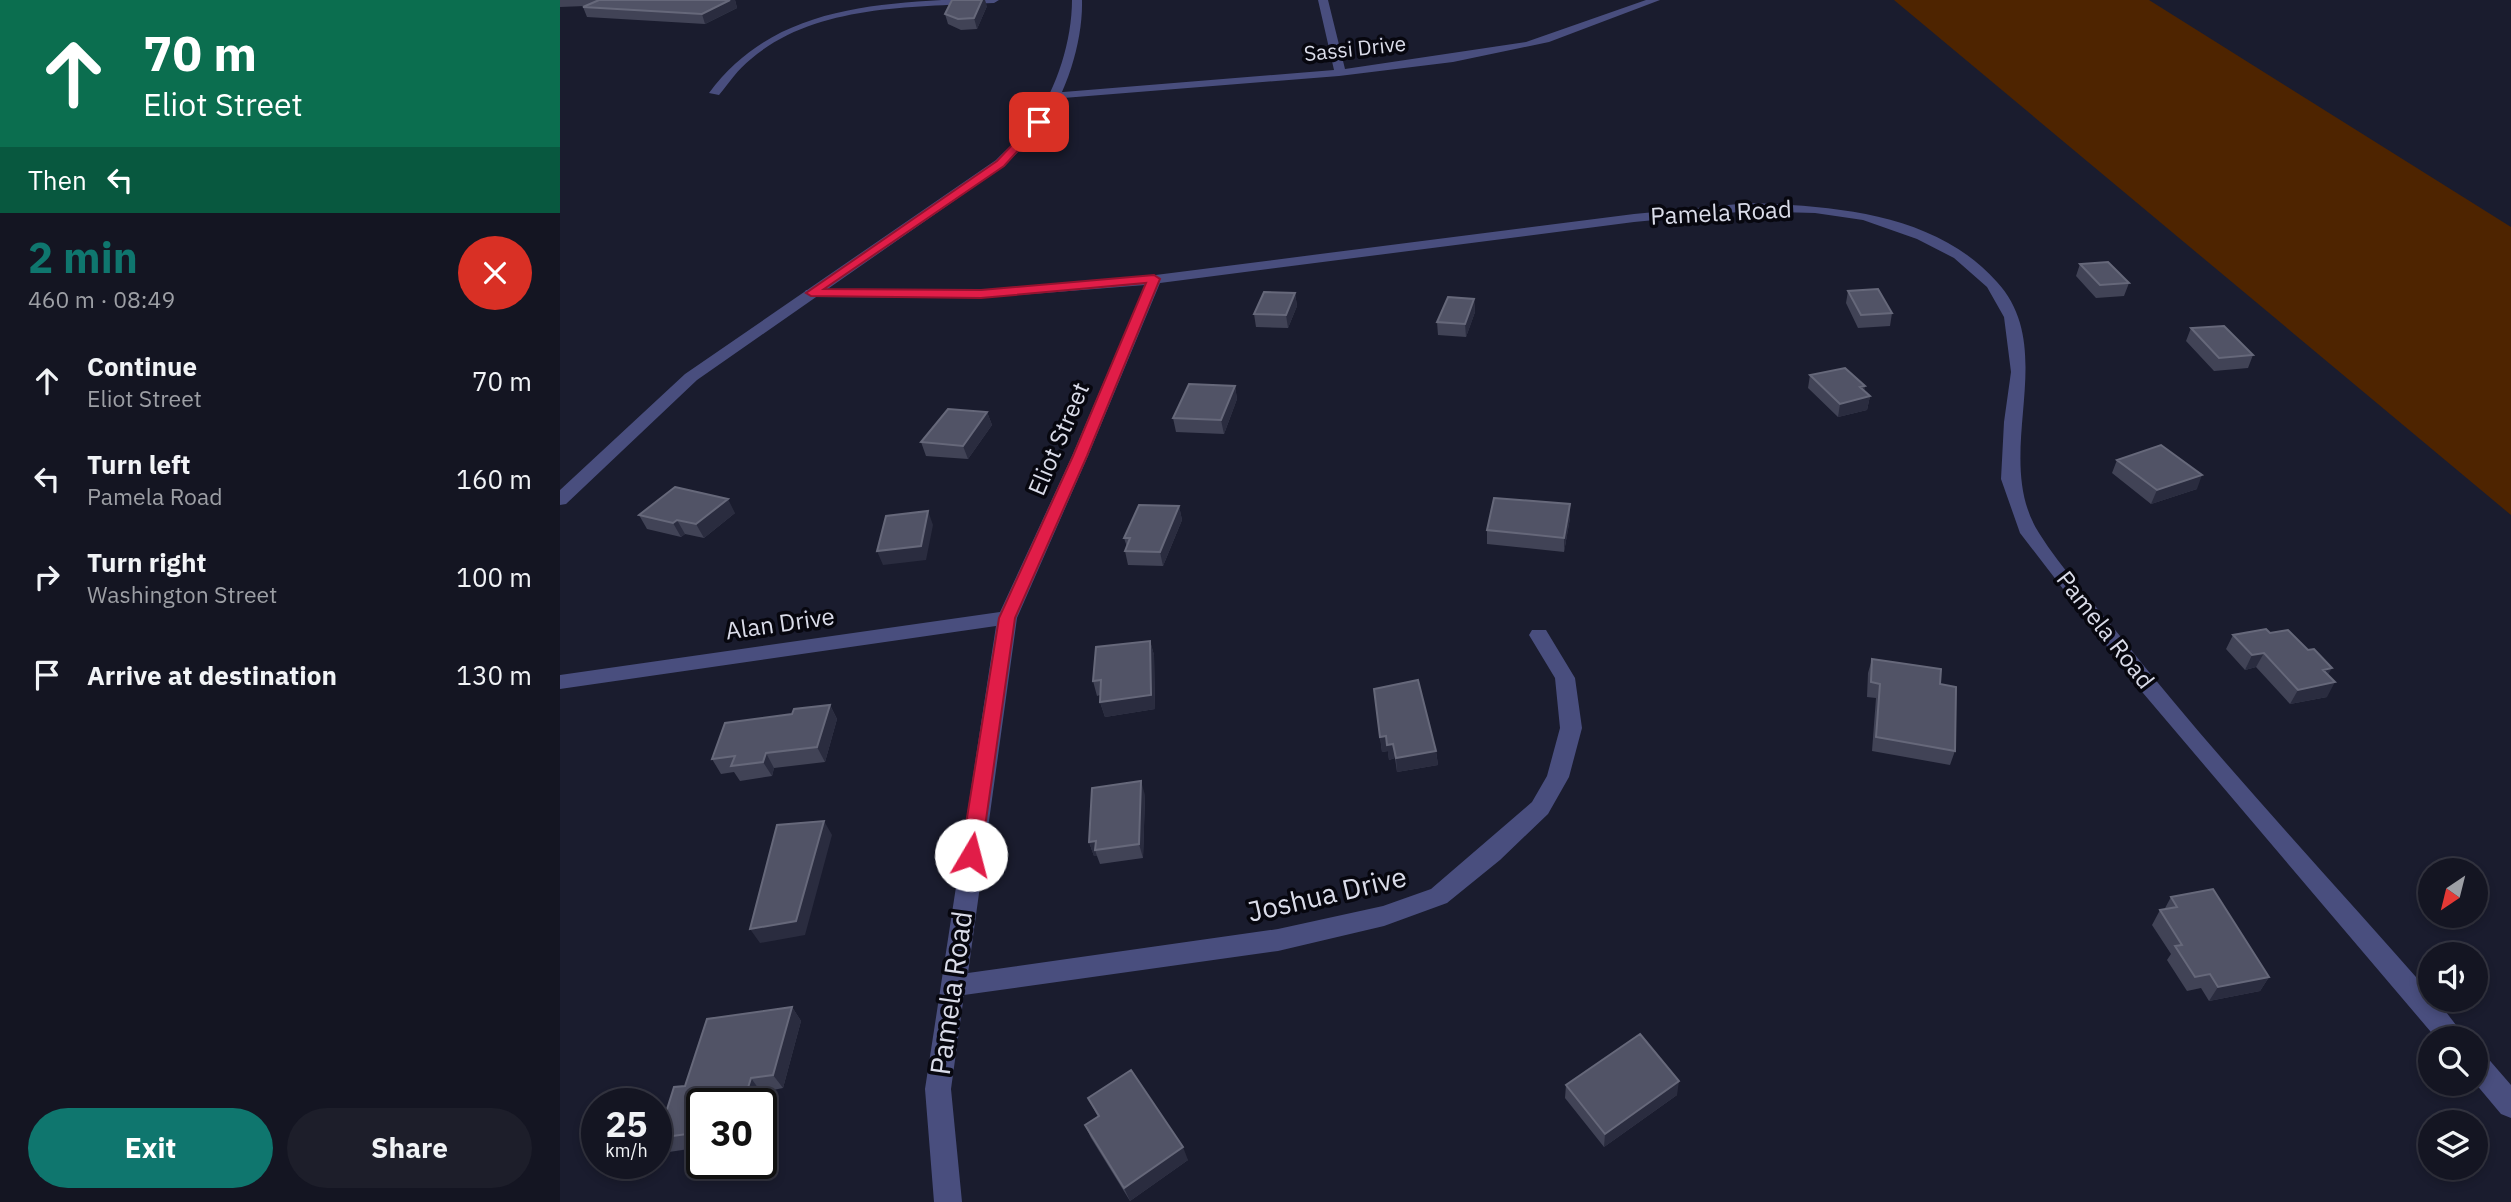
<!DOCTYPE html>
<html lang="en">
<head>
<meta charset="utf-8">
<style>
  body { margin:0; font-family:"IBM Plex Sans",sans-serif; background:#1d1e2a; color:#f1f3f6; height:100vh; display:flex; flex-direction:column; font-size:26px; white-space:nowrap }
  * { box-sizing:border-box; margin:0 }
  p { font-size:23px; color:#9d9fa5 }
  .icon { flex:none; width:38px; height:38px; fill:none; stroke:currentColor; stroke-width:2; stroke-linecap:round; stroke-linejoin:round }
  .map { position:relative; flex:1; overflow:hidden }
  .panel { display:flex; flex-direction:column; background:#141522; width:560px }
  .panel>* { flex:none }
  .top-card { background:#0b6e4f; color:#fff; overflow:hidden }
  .needle { width:46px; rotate:215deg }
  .controls { position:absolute; left:1858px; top:858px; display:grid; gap:14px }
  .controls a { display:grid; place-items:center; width:70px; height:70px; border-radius:50%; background:#141522; box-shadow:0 4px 10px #0003,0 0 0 2px #333440; font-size:35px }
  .speed { position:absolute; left:21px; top:1088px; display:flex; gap:14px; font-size:35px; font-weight:700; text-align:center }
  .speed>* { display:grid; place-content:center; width:91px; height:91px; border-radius:50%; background:#141522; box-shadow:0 4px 10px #0003,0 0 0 2px #333440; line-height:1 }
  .speed small { font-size:18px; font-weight:400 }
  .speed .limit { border:4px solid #111; border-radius:10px; background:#fff; color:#111 }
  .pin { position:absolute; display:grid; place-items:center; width:60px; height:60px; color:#fff; margin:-30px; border-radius:14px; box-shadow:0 4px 10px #0006 }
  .me { position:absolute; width:77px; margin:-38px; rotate:8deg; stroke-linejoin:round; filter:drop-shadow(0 0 5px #0008) }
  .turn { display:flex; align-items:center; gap:24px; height:147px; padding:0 28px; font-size:32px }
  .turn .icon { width:91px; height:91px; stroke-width:2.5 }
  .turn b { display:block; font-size:49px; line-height:60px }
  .then { display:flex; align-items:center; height:66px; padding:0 28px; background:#0003; gap:14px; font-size:26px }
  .round { display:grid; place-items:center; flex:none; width:74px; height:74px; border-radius:37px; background:#1d1e2a }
  .headline { display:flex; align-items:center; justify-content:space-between; height:119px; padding:0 28px }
  h1 { font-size:42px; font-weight:800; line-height:52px; color:#0f766e }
  .button { display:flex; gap:14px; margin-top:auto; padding:14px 28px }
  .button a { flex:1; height:80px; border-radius:42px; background:#0f766e; color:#fff; font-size:28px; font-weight:800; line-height:80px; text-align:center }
  .button a+a { background:#1d1e2a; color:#f1f3f6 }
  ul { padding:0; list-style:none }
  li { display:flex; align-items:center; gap:21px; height:98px; padding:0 28px }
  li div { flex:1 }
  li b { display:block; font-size:26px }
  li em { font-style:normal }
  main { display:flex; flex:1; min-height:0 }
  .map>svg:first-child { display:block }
  .green { fill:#4e2400 }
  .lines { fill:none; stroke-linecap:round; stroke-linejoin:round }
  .minor { fill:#494e7e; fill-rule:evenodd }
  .tertiary { fill:#494e7e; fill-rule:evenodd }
  .wall { fill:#414356 }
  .shaded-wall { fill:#2a2c3f }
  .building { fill:#515366; stroke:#66687a; stroke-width:2 }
  .route { fill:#e11d48; stroke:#92132f; stroke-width:2 }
  .labels { text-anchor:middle; stroke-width:7; stroke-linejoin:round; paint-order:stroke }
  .far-street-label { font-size:21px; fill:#dadce9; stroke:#07070f }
  .street-label { font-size:24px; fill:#dadce9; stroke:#07070f }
  .near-street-label { font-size:28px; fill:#dadce9; stroke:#07070f }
</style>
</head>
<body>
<main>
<section class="panel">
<div class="top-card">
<div class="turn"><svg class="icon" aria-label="ahead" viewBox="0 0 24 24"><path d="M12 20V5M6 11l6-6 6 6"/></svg><div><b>70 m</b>Eliot Street</div></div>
<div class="then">Then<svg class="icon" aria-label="left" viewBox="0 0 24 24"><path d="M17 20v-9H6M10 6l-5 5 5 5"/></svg></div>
</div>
<div class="headline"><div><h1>2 min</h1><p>460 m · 08:49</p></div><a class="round" style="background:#d93025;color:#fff"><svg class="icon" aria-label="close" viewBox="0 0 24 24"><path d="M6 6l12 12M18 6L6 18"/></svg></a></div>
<ul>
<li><svg class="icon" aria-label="ahead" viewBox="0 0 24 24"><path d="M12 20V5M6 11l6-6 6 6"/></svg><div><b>Continue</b><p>Eliot Street</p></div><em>70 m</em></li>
<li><svg class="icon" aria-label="left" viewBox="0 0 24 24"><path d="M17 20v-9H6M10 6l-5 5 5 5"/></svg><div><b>Turn left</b><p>Pamela Road</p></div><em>160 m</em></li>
<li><svg class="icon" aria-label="right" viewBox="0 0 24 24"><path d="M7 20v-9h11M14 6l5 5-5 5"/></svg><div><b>Turn right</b><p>Washington Street</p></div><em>100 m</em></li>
<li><svg class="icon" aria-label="arrive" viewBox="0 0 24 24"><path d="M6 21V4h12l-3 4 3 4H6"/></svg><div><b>Arrive at destination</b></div><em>130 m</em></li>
</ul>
<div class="button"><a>Exit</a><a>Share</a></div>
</section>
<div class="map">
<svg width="1951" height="1202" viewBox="0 0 1951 1202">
  <rect width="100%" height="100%" fill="#1a1c2e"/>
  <path class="green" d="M1334,0H1589L1951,227V515Z"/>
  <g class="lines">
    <path class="minor" d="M382,0H439L434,3C355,7 255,4 191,59C178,69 169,83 159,95L149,93C206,16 292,5 382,0Z
      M758,0H768L785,69L966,42L1086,0H1100L989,42L893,62L779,76L491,99L485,96L491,93L774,70Z
      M1189,203C1275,206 1376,213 1437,282C1501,352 1430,456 1479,533C1502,570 1534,603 1560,636C1658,760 1767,875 1871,994V999H1876L1906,1038H1876L1583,693L1460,533L1441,479L1444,422L1451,372L1444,317L1427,287L1394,258L1357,239L1303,220L1255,213L1189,211L1074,222L600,283L528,456L457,618L408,973L718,929L823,906L871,889L972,802L987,776L1000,728L995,678L969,635L972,630H986L1015,678L1022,728L1009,777L988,814L940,860L887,903L824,926L718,951L404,995L391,1089L402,1202H374L365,1089L436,626L0,689V675L440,612L512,456L585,285L421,298L251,297L244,293L246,290H421L564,279L1074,214Z
      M1916,1052L1925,1055L1951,1085V1118L1941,1114L1915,1083Z"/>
    <path class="tertiary" d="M512,0H522C523,41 507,92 483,126C472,141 457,152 444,166L137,380L6,504L0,505V490L125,374L436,160C448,147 464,136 474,121C497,88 512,40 512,0Z"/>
  </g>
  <path class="wall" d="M0,0H175L177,8L145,24L27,17L23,7L25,6L0,7Z
    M427,6L417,29L401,30L388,24L385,14Z
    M1520,264L1569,283L1564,296L1536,298L1516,276Z
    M1288,291L1332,313L1330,326L1298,328L1286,303Z
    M735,293L737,306L728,328L696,327L694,314Z
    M914,299L915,312L906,337L878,335L877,322Z
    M1631,328L1693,355L1688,368L1654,371L1626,341Z
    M1250,375L1305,386L1304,391L1310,396L1307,410L1278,417L1248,388Z
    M675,386L677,399L664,434L616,432L613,418Z
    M427,412L432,425L408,459L366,456L361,442Z
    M1557,460L1637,489L1591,504L1552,473Z
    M1010,504V518L1004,552L927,544V530Z
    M619,506L622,520L603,566L568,565L565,551L567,547L564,538Z
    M175,513L144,538L125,534L121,537L87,529L79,515Z
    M1710,633L1748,650L1768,675L1767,697L1730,704L1696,667L1685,670L1666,649L1673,635Z
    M590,641L594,655L595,709L545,717L540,702V695L537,696L533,681Z
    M1312,659L1395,751L1390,765L1312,751L1316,698L1307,697L1308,673Z
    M814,689L876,751L878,765L837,772L835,758L829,760L828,751L822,752Z
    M270,705L277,719L265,762L214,768L212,776L180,781L174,772L161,774L152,759L232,714Z
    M585,795L583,858L540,864L537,856H534L529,842Z
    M1611,897L1709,977L1700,991L1649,1001L1641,988L1627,991L1607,960L1611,954L1592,925L1600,910H1604Z
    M232,1007L241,1021L223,1088L142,1104V1147L109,1152L98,1138L125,1086Z
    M1006,1085L1117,1095L1044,1147L1005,1098Z
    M528,1098L628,1160L570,1201L531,1138L525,1125L538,1117Z"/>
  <path class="shaded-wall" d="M170,0H175L177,8L145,24L142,14Z
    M422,0H425L427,6L417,29L414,18Z
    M735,293L737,306L728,328L726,315Z
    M914,299L915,312L906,337L905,324Z
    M675,386L677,399L664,434L661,420Z
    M1305,386L1303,398L1310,396L1307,410L1278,417L1280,404L1300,387Z
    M427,412L432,425L408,459L403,446Z
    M1642,475L1637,489L1591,504L1597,490Z
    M168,499L175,513L144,538L136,524Z
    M1010,504V518L1004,552V538Z
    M619,506L622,520L603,566L600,552Z
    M368,511L373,525L366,560L323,565L317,551Z
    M117,520L125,534L121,537L113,523Z
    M590,641L594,655L595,709L545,717L540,702Z
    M1704,653L1696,667L1685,670L1692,655Z
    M1772,668L1764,682L1763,670Z
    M1775,682L1767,697L1730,704L1738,690Z
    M270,705L277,719L265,762L257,747Z
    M826,736L828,751L822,752L820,737Z
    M833,744L835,758L829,760L827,745Z
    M876,751L878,765L837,772L836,758Z
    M206,753L214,768L212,776L203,762Z
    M581,781L585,795L583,858L579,844Z
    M264,821L272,835L245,935L200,943L190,929Z
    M536,841L535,850L537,856H534L529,842Z
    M1709,977L1700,991L1649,1001L1658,987Z
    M232,1007L241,1021L223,1088L213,1075Z
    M191,1078L201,1092L198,1104H183Z
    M1119,1081L1117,1095L1044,1147L1045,1134Z
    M623,1147L628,1160L570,1201L564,1188Z"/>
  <path class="building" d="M39,0H170L142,14L23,7Z
    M392,0H422L414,18L398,19L385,14Z
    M1548,262L1569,283L1540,285L1520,264Z
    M1318,289L1332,313L1301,315L1288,291Z
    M704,292L735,293L726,315L694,314Z
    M888,297L914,299L905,324L877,322Z
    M1664,326L1693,355L1659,358L1631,328Z
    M1285,368L1305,386L1300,387L1310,396L1280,404L1250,375Z
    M629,384L675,386L661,420L613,418Z
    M388,409L427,412L403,446L361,442Z
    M1601,445L1642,475L1597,490L1557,460Z
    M115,487L168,499L136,524L117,520L113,523L79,515Z
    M934,498L1010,504L1004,538L927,530Z
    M579,505L619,506L600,552L565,551L570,538H564Z
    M368,511L361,546L317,551L326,516Z
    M1706,629L1710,633L1728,630L1748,650L1754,649L1772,668L1763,670L1775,682L1738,690L1704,653L1692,655L1673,635Z
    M590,641L591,695L540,702L541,680L533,681L536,647Z
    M1312,659L1381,669L1380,684L1396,687L1395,751L1316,737L1320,684L1311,682Z
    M858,680L876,751L836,758L833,744L827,745L826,736L820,737L814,689Z
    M270,705L257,747L206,753L203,762L171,766L175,756L152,759L165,723L232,714L234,709Z
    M581,781L579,844L535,850L536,841L529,842L532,788Z
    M264,821L236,921L190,929L217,825Z
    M1653,889L1709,977L1658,987L1650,974L1635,977L1615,946L1622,945L1600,910L1617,907L1611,897Z
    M232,1007L213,1075L191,1078L183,1104H142V1132L98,1138L114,1087L125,1086L147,1019Z
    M1080,1034L1119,1081L1045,1134L1006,1085Z
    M571,1070L623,1147L564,1188L525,1125L539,1116L528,1098Z"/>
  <path class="route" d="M476,120L484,122L444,166L264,289L421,290L594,275L600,279L527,456L455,618L421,855L418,860H404L401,855L439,618L513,456L586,283L421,298L251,296L246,293L437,161Z"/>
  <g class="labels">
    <g class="far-street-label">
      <text transform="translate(795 49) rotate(-6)" y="7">Sassi Drive</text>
    </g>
    <g class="street-label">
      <text transform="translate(1161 213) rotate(-3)" y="8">Pamela Road</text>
      <text transform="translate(499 439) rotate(-67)" y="8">Eliot Street</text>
      <text transform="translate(220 624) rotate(-8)" y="8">Alan Drive</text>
      <text transform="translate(1545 630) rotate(52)" y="8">Pamela Road</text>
    </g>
    <g class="near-street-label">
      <text transform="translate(767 894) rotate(-13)" y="10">Joshua Drive</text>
      <text transform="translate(391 993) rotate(-82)" y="10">Pamela Road</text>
    </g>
  </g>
</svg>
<div class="controls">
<a><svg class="needle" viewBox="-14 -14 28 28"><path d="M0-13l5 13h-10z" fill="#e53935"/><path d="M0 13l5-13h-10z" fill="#9d9fa5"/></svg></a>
<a><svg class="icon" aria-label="sound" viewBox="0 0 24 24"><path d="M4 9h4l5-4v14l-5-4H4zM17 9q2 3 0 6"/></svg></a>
<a><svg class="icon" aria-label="search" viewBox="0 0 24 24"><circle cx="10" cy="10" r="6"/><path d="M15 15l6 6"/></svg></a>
<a><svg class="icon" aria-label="layers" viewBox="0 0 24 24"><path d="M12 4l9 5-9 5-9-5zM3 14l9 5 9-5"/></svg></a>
</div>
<div class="speed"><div>25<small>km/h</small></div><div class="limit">30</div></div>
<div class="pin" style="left:479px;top:122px;background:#d93025"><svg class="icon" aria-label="arrive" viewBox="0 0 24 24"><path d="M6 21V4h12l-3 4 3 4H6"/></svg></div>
<svg class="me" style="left:411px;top:855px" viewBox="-20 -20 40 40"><circle r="19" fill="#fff"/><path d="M0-13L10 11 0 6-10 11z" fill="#e11d48"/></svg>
</div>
</main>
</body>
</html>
